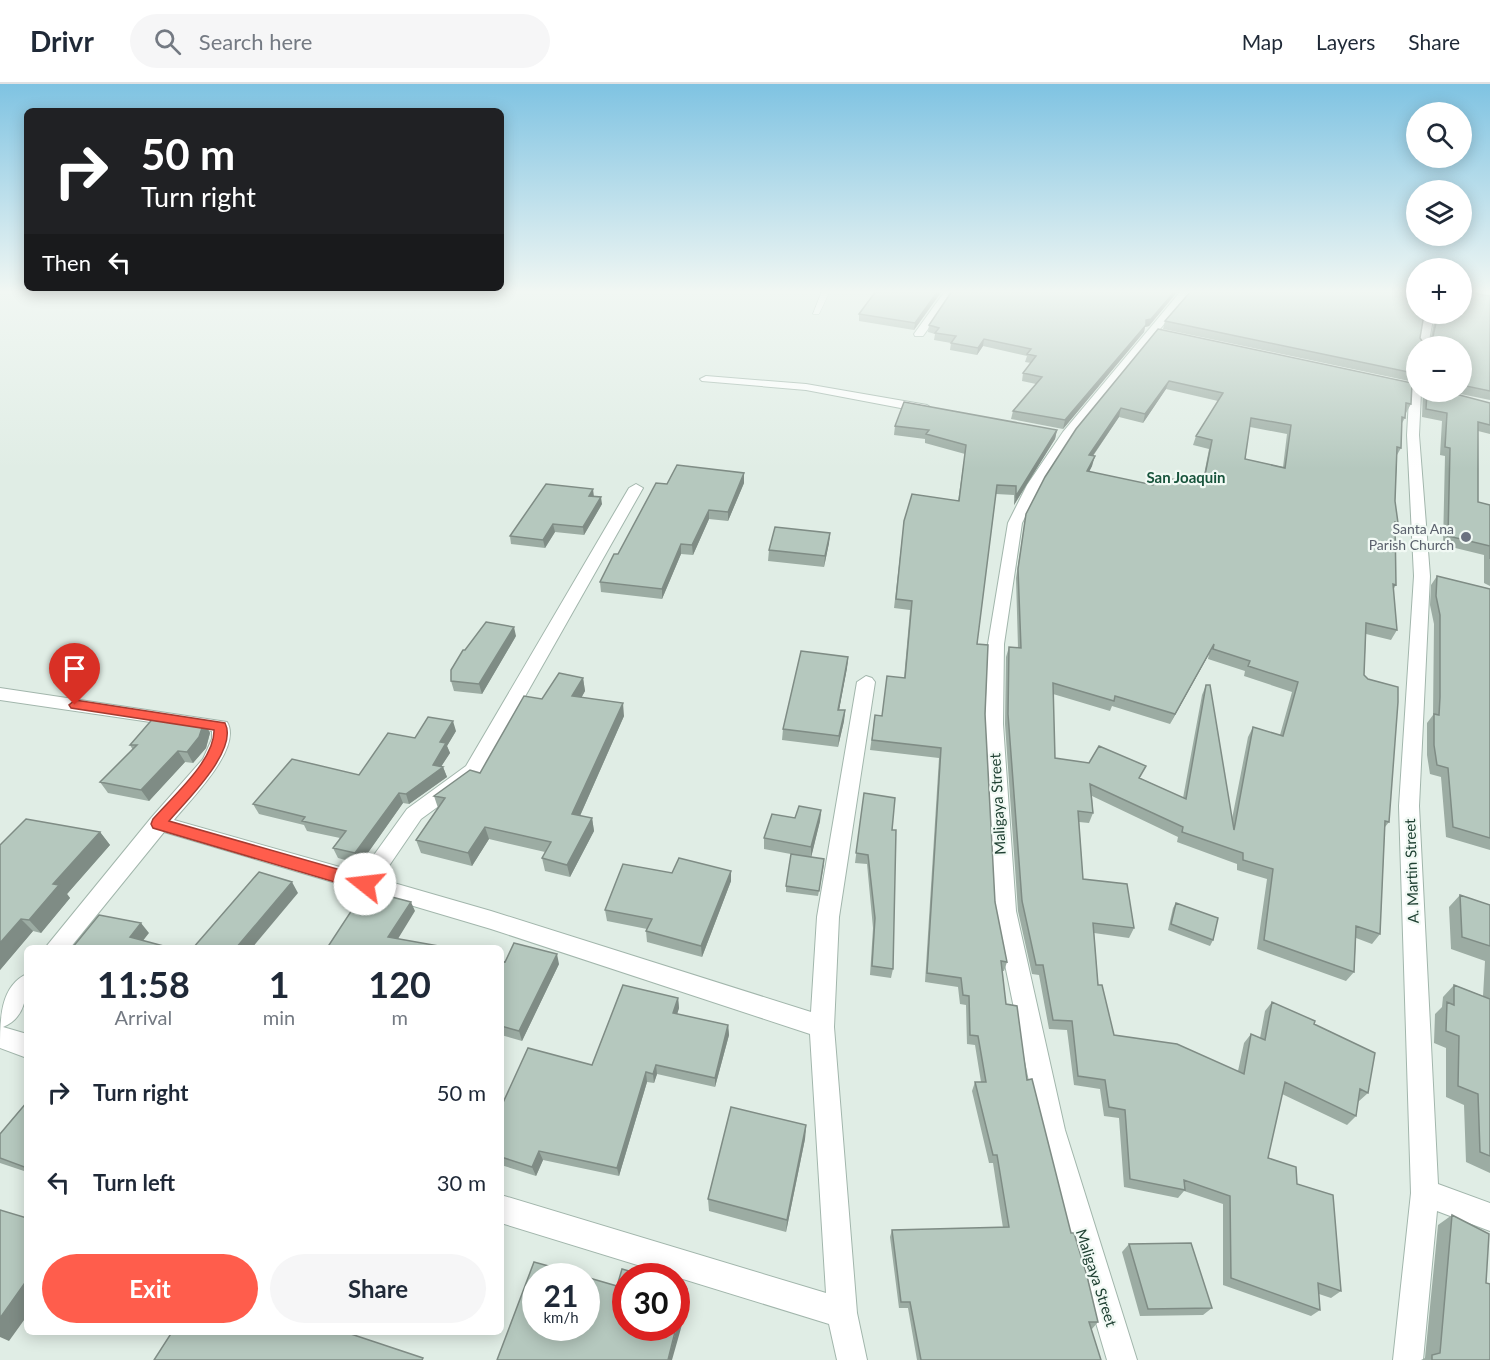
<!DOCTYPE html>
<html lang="en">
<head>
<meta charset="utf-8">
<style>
  body { margin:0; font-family:Lato,sans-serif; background:#f6f6f7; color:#1f2937; height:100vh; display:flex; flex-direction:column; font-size:22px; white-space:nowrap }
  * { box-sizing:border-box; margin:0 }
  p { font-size:20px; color:#747a83 }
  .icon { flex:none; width:33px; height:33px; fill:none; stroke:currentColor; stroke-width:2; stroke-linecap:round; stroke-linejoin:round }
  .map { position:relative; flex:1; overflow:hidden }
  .panel { position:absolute; left:24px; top:861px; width:480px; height:390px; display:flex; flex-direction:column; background:#fff; border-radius:9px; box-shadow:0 3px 15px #0003 }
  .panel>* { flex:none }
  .guide { position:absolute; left:24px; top:24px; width:480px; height:183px; border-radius:9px; box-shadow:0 3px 15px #0003; background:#202124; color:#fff; overflow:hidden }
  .buttons { position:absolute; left:1406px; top:18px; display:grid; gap:12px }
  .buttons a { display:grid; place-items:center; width:66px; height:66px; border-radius:50%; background:#fff; box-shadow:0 3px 15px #0003; font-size:30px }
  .speed { position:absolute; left:522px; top:1179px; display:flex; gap:12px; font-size:30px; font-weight:700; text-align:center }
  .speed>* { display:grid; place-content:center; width:78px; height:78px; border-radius:50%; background:#fff; box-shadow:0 3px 15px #0003; line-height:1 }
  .speed small { font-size:15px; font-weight:400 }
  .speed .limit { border:9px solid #d22; background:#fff; color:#111 }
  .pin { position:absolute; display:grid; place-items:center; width:51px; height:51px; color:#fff; margin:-62px -26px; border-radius:50% 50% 50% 0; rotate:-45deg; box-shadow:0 0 6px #0007 }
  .pin .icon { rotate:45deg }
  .me { position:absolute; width:66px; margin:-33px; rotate:286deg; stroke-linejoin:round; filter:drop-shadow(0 0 4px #0008) }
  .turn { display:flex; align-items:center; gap:21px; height:126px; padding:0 18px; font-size:27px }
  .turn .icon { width:78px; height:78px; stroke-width:2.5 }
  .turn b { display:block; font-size:42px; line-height:51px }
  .then { display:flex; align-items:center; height:57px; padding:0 18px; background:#0003; gap:12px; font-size:22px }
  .eta { display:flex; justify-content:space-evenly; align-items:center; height:102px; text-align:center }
  .eta b { font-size:36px; font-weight:700; line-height:42px }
  .cta { display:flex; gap:12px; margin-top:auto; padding:12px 18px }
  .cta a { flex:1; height:69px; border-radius:36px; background:#ff5d4c; color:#fff; font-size:24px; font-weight:700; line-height:69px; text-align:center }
  .cta a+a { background:#f6f6f7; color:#1f2937 }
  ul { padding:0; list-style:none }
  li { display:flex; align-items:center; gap:18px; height:90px; padding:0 18px }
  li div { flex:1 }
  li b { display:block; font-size:22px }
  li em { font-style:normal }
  header { display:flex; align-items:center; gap:36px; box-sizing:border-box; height:84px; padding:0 30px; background:#fff; border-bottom:2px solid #e0e1e3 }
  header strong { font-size:28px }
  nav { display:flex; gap:33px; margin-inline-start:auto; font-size:21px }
  .search { width:420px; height:54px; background:#f6f6f7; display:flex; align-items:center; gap:15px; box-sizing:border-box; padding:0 21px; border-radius:33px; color:#747a83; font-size:22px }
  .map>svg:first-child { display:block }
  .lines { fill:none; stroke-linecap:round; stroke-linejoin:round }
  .service-casing { stroke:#a2b6ac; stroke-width:1 }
  .minor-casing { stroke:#a2b6ac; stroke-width:2 }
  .service { fill:#fff; fill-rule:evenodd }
  .minor { fill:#fff; fill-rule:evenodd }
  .wall { fill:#9caca3; fill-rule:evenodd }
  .shaded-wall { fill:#7f8c85 }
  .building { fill:#b5c8be; stroke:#7f8c85; stroke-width:1.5; fill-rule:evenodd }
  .route { fill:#ff5d4c; stroke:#a63c31; stroke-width:1.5 }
  .worship-dot { fill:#6b7280; stroke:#f1f9f4; stroke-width:2 }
  .labels { text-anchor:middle; stroke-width:4.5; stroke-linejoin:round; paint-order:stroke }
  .far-worship-label { font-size:14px; fill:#5b616d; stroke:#f1f9f4; text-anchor:end }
  .far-quarter-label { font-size:15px; font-weight:bold; fill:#18543c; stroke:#f1f9f4 }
  .street-label { font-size:15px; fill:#1f4032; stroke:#f1f9f4 }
</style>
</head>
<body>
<header>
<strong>Drivr</strong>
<div class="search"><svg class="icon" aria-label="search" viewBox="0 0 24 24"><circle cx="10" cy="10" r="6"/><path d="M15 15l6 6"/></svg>Search here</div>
<nav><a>Map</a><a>Layers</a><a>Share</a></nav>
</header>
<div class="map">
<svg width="1490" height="1276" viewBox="0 0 1490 1276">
  <rect width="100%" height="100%" fill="#e0ede5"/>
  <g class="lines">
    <defs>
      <path id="service" d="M822,207H830L819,230H813Z"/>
      <path id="minor" d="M945,207H955L923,252H915L914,250Z
        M1181,207H1191L1072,353L1041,401L1022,439L1004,560L1003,640L1016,827L1065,1046L1137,1276H1107L1039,1046L994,827L985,640L988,560L1008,439L1027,401L1063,348Z
        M1424,230H1434L1428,262H1418Z
        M706,292L806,300L927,321L933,325L927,329L806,306L702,297L700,295Z
        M1416,294V308H1421L1419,351L1430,492L1419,722L1438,1100L1490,1119V1147L1437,1127L1423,1276H1393L1411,1109L1399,722L1414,492L1407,351L1410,297Z
        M636,400L643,404L480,692L421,735L380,795L491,827L811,928L817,833L857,598L866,592L872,594L875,598L839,833L834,943L857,1229L867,1276H837L829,1240L501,1139V1111L826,1209L810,950L491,845L164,748L70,864H45L151,734L203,675L212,655V647L0,616V604L227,638C243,664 190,716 174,736L361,789L407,725L466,682L629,404Z
        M27,890C27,910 26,934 3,943L27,950V974L0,964C0,936 0,902 27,890Z"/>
    </defs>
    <use href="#service" class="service-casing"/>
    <use href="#minor" class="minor-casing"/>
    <use href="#service" class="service"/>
    <use href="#minor" class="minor"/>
  </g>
  <path class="wall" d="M942,207L914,246L859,237V230Z
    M952,207H1178L1149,242L1145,243L1144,248L1063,345L1011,335L1013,327L1036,300L1022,297L1023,289L1031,279L1025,278L1027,272L983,262L977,271L950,266L951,259L934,256L935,250L928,248L929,241Z
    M1490,212V316L1451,308H1461V262H1416V292L1409,297L1163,245L1165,237L1420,254L1422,257H1430L1436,230H1435H1461Z
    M1158,245L1411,320L1406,329H1405V334L1402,339L1401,364L1397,371L1395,417L1398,439L1395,442L1396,501L1393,506L1397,546L1391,556L1366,550L1364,591L1389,738L1385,743L1380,850L1372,860L1356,854L1354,888L1346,897L1257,865L1267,795L1237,786V780L1177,758L1178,753L1092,712L1093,729L1089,739L1079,738L1083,795L1134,844L1129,854L1094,849L1098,901L1114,951L1238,987L1244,959L1251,950L1260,954L1265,927L1272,918L1314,940L1368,1009L1358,1018L1356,1032L1347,1041L1282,1010L1268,1074L1297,1100L1341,1207L1331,1214L1319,1210L1320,1226L1311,1232L1223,1201V1120L1184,1107L1178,1114L1124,1103L1119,1034L1104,1032L1100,1005L1074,1001L1067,946L1049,945L1039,891L1032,890L1018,827L1005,640L1006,573L1009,563L1018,564L1016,494L1026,430ZM1166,305L1218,317L1196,352L1193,361L1209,365L1202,401H1153L1089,388L1092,382L1093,372L1119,333L1143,339ZM1250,343L1287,350L1283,383L1245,375ZM1209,570L1208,575L1245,587L1244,592L1292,608L1280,651L1253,643L1248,653L1232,735L1206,601L1202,611L1183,714L1140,694L1055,674L1053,610L1110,627L1112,622L1170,640Z
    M1424,308H1448L1490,319V350L1478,347V418L1490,421V502L1484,499V471L1443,461L1445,372L1440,371L1442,337L1422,333L1423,310Z
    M895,342L1057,346L1055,355L1014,421V411L996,410L977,560L985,630L995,818L1007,878L1004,887H1002L1006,920L1071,1149L1098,1238L1092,1245H1091L1101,1276H917L908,1224H899L890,1153L892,1146L1003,1144L993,1079H989L972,1007L975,998H981L975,961L967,960L966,921L960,920L958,903L925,898L939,674L870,666L875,631L882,632L904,594L910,526L894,524L904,437L958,417L965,370L925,359V355L894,351Z
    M744,399L728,437L709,435L693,471L681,470L662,515L601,508L600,498L667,400Z
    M594,412L602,420L584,451L555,448L545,464L511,460L510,452Z
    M830,449L829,459L824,483L768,477L769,466Z
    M1437,492L1490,505V766L1446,753L1441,693L1430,690L1427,671V639L1433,631L1434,540L1430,521L1431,501Z
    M516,552L482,610L454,607L451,597Z
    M848,573L847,584L839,626H845L844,637L838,663L782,656L783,645Z
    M583,594L585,607L581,614L624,632L580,732L592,734L594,747L570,793L545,787L542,774L545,768L489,755L472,782L421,769L416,756L438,724L434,712L480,689L542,615Z
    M204,638L210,649L206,664L193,679L185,678L149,717L108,709L100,698L133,666L130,661Z
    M456,647L447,662L450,669L441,682L443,683L447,693L409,720L403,719L360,780L338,774L333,764L340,754L307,747L304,741L259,730L253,720L359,691L415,654Z
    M864,709L892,746L893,885L891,894L870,891L873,844L867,780L855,779Z
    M821,726L820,737L811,773L824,781L818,812L786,808V802L796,771L764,765V754L795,734Z
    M100,748L110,761L67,810L70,814L41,849L33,847L0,886V761Z
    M731,787V797L702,873L647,858L646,847L647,845L607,837L605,826L672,789Z
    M1460,811L1490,821V1089L1466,1078L1464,1021L1446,1013V964L1434,959L1435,930L1442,923L1443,913L1454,901L1483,912L1485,877L1451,865L1449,823Z
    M1176,819L1213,856L1210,862L1168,846L1173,824Z
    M501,877L559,880L522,957L501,951Z
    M678,914L679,924L677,930L728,941L729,951L715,1003L657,990L654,999L647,998L619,1092L543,1076L536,1092L501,1081V1023L592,981Z
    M27,1018V1088L0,1079V1050Z
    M806,1041L805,1055L786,1148L709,1127L708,1115Z
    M1452,1131L1486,1199L1490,1276H1421L1425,1274L1438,1141Z
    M1129,1160L1212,1224L1203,1231L1140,1232L1122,1168Z"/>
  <path class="shaded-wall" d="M938,207H942L914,246L915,239Z
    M1175,207H1178L1149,242L1145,243L1144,248L1063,345L1065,336L1146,236Z
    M984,255L983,262L977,271L978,264Z
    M1416,287V292L1409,297L1413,289Z
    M1169,297L1166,305L1143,339L1145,330Z
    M1121,324L1119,333L1087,380L1089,371Z
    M1057,346L1055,355L1014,421L1016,412Z
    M1095,372L1092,382L1084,397L1087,387Z
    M744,389V399L728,437V428Z
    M593,405L594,413L589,412Z
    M601,413L602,420L584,451L583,443Z
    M709,426V435L693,471L692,461Z
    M553,440L555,448L545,464L543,456Z
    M830,449L829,459L824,483L825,472Z
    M681,460V470L662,515V505Z
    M514,543L516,552L482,610L479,600Z
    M1214,560L1209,570L1170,640L1175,630Z
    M848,573L847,584L837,637L838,626Z
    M583,594L585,607L575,625L572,612Z
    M623,619L624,632L575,743L572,730Z
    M845,626L844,637L838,663L839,652Z
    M453,637L456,647L447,662L450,669L439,686L443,683L447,693L409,720L406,710L433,681L440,658Z
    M204,638L210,649L206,664L193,679L187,668Z
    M178,667L185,678L149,717L141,706Z
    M399,709L403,719L360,780L355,769Z
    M821,726L820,737L811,774V763Z
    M592,734L594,747L570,793L567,781Z
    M485,743L489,755L472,782L468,769Z
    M100,748L110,761L67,810L70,814L41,849L29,836L53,800Z
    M731,787V797L702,873L701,862Z
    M292,798L298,809L252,864H236Z
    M411,818L415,827L393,863L388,853Z
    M21,835L33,847L0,886V859Z
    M141,839L149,849L138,863L130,853Z
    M557,870L559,880L522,957L519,947Z
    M678,914L679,924L674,940L673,929Z
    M728,941L729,951L715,1003V994Z
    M656,981L657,990L654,999L653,990Z
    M646,988L647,998L619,1092L617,1084Z
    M806,1041L805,1055L786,1148L787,1136Z
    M539,1067L543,1076L536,1092L532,1083Z
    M27,1196V1232L9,1257L0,1253V1234Z
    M687,1205L689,1216L672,1276H668Z"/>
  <path class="building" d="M876,207H938L915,239L859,230Z
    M952,207H1175L1151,235L1146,236V241L1065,336L1013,327L1042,293L1023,289L1036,272L1027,270L1031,265L984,255L978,264L951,259L956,252L935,249L939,244L929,241Z
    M1191,207H1416V230H1424L1420,254L1422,257H1432L1438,230H1461V207L1490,212V307L1461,301V262H1416V287L1413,289L1165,237Z
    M1158,245L1412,299L1411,320L1406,319L1405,334L1402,333L1401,364L1397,363L1395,417L1398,439L1395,438L1396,501L1393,500L1397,546L1366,539L1364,591L1368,595L1398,603V618L1389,738L1385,737L1380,850L1356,842L1354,888L1264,856L1273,785L1243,776V769L1182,748L1183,743L1090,700L1093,729L1078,727L1083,795L1127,800L1134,844L1093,839L1098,901H1102L1114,951L1177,960L1244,990L1251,950L1265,956L1272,918L1315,937L1314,940L1375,969L1368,1009L1360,1005L1356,1032L1285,998L1268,1074L1296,1083L1297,1100L1333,1111L1341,1207L1318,1199L1320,1226L1231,1194L1230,1112L1184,1096L1185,1106L1130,1095L1125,1026L1109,1023L1105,996L1078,992L1072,937L1053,936L1043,881H1036L1022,817L1008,630L1009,563L1021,564L1018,485L1026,430L1045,393L1076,345ZM1169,297L1223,309L1196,352L1212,356L1203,401L1156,392L1153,401L1087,387L1095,372L1089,371L1121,324L1145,330ZM1251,334L1291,341L1285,384L1245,375ZM1214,560L1213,565L1250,577L1248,582L1298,598L1283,652L1253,643L1234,746L1210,601H1206L1186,715L1139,694L1146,682L1099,662L1089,679L1055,674L1053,599L1114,617L1115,612L1175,630Z
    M1427,308H1448L1490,319V341L1478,338V418L1490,421V475V462L1448,452L1450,364L1445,363L1447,329L1426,325Z
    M904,318L1057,346L1016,412V402L997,401L977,560L988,561L985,630L995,818L1007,878L1001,877L1006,920L1017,922L1027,996L1032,995L1071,1149H1074L1087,1192L1098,1238H1089L1101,1276H921L910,1218H901L892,1146L1009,1143L997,1071H993L975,998H986L978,952L970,951L969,912L963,911L961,894L927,889L941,664L872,656L875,631L882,632L887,592L905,594L912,517L896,515L904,437L912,410L959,417L966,361L926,350L929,346L895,342Z
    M677,381L744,389L728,428L709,426L692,461L681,460L662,505L600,498L614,470H618L656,399L667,400Z
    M546,400L593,405L589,412L601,413L583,443L553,440L543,456L510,452Z
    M775,443L830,449L825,472L769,466Z
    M1437,492L1490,505V754L1453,743L1448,684L1437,681L1434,661V630L1439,631L1440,613V531L1436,512Z
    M486,538L514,543L479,600L451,597V586L463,566H465Z
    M801,567L848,573L838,626H845L839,652L783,645Z
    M559,589L583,594L572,612L623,619L572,730L592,734L567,781L542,774L551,758L485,743L468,769L416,756L445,714L434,712L470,686L480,689L524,612L542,615Z
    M156,631L204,638L199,653L187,668L178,667L141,706L100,698L137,661H130Z
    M428,633L453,637L440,658L446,659L433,681L443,683L406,710L399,709L355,769L333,764L346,747L302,737L305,733L253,720L292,675L359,691L388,649L415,654Z
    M864,709L895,714L892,746H896L893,885L872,882L875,834L868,771L856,769Z
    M799,722L821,726L811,763L764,754L772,730L795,734Z
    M26,735L100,748L53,800L59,801L29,836L21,835L0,859V761Z
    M791,770L824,775L819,807L786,802Z
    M679,774L731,787L701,862L646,847L652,835L605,826L623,780L672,789Z
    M259,788L292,798L236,864H193Z
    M365,806L411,818L388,853L450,864H327Z
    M1460,811L1490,821V862L1462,853Z
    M1176,819L1218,834L1213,856L1171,840Z
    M99,831L141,839L130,853L171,864H72Z
    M514,859L557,870L519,947L501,942V877L505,878Z
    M623,901L678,914L673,929L728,941L715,994L656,981L653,990L646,988L617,1084L539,1067L532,1083L501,1073V1023L528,964L592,981Z
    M1454,901L1490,915V1072L1480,1068L1478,1010L1458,1002L1459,952L1446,947L1447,918L1454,921Z
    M27,1018V1084L0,1074V1050Z
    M731,1023L806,1041L787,1136L708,1115Z
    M0,1126L27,1134V1196L0,1234Z
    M1452,1131L1489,1150L1486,1199L1490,1200V1276H1432V1271L1440,1269Z
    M1191,1159L1212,1224L1148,1225L1129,1160Z
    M534,1178L585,1192H536V1244H586V1193L617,1202L622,1185L646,1192H626V1244H676L668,1276H497Z
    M676,1202L687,1205L676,1244Z
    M172,1248H345L423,1274L422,1276H154Z"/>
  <linearGradient id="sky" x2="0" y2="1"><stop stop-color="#7fc3e2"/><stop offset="0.54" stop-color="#f1f7f3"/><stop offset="1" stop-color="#f1f7f3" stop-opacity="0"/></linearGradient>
  <rect width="1490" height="385" fill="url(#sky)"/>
  <path class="route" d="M75,616L225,639C239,666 186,717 169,737L365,793L370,795L373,800L370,805L365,807L153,744L151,740L153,735C172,713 215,676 214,646L71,624L69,621Z"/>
  <circle class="worship-dot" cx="1466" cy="453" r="6"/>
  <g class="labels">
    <g class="far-worship-label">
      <text x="1454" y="450">Santa Ana<tspan x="1454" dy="16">Parish Church</tspan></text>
    </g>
    <g class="far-quarter-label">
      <text x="1186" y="399">San Joaquin</text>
    </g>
    <g class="street-label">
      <text transform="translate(998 720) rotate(-93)" y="5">Maligaya Street</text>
      <text transform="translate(1412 787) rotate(-92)" y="5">A. Martin Street</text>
      <text transform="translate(1096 1194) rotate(72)" y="5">Maligaya Street</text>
    </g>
  </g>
</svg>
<div class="buttons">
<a><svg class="icon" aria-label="search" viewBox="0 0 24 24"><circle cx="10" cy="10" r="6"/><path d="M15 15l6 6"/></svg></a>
<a><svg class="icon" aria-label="layers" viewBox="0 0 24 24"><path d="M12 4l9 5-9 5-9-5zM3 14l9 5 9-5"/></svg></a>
<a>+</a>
<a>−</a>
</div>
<div class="speed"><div>21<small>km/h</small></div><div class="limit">30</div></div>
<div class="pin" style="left:75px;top:621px;background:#d93025"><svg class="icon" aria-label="arrive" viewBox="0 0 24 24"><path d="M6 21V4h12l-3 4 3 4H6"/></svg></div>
<svg class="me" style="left:365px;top:800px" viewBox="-20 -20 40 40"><circle r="19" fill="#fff"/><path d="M0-13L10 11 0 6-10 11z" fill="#ff5d4c"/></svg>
<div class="guide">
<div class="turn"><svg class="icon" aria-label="right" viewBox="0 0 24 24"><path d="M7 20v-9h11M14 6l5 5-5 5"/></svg><div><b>50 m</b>Turn right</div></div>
<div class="then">Then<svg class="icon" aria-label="left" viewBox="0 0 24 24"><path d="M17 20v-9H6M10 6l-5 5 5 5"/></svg></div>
</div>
<section class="panel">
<div class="eta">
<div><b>11:58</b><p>Arrival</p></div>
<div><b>1</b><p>min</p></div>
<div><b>120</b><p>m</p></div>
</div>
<ul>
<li><svg class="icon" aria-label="right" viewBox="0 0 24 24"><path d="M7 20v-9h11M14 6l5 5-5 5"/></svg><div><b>Turn right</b></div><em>50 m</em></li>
<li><svg class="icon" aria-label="left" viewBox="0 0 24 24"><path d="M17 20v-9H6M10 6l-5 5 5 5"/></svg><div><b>Turn left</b></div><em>30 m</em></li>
</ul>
<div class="cta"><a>Exit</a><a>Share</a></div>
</section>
</div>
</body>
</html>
